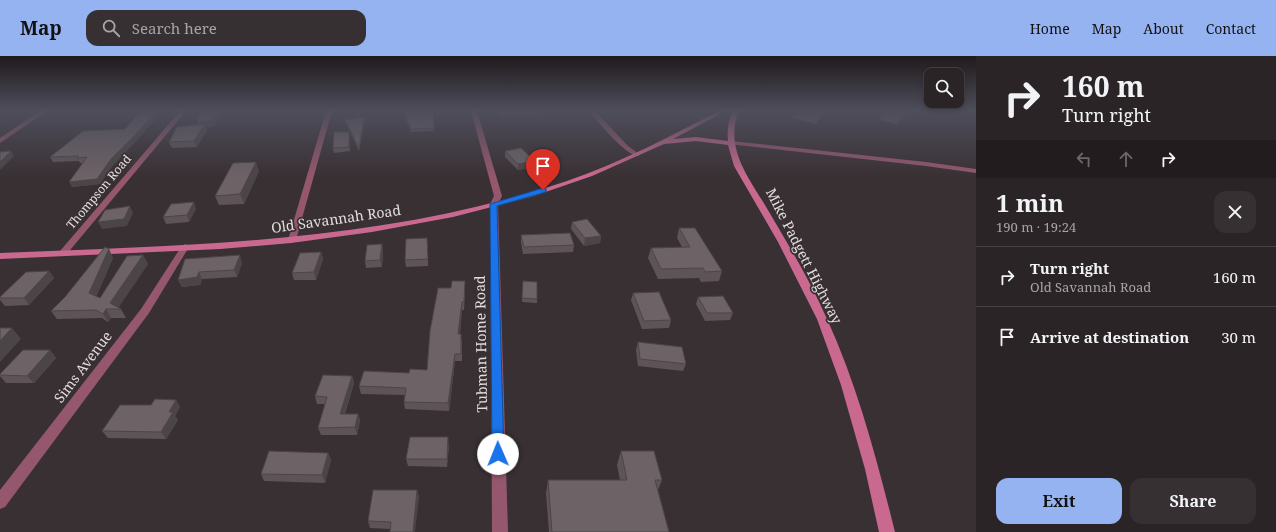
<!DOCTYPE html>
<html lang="en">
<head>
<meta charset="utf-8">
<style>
  body { margin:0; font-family:"Noto Serif",serif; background:#373032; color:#f1f3f6; height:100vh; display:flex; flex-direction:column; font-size:15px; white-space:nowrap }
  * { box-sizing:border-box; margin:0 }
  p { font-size:13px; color:#a6a4a7 }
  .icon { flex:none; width:22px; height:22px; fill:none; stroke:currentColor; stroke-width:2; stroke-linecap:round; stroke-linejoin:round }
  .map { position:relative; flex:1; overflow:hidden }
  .drawer { display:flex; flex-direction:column; background:#2b2426; width:300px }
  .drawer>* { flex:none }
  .hud { background:#2b2426; color:#f1f3f6; overflow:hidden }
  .fabs { position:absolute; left:924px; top:12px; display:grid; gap:8px }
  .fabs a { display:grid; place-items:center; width:40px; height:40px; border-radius:8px; background:#2b2426; box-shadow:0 2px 6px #0003,0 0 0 1px #474143; font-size:20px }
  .pin { position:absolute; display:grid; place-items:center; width:34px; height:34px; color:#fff; margin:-41px -17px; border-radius:50% 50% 50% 0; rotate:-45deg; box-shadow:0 0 4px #0007 }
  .pin .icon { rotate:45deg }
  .me { position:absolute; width:44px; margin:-22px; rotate:359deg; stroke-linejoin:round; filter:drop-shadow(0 0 3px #0008) }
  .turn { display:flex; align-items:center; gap:14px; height:84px; padding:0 20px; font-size:18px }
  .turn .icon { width:52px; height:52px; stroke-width:2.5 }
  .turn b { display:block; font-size:28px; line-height:34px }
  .lanes { display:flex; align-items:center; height:38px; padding:0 20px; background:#0003; justify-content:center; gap:20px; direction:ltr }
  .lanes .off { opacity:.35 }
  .round { display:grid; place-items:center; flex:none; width:42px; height:42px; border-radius:12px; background:#373032 }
  .overview { display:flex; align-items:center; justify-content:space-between; height:68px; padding:0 20px }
  h1 { font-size:24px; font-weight:700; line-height:30px }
  .action { display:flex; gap:8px; margin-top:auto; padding:8px 20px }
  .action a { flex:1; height:46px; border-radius:12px; background:#95b2f1; color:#111; font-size:16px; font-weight:700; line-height:46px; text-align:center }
  .action a+a { background:#373032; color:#f1f3f6 }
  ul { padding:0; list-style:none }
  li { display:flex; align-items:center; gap:12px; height:60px; padding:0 20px; border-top:1px solid #474143 }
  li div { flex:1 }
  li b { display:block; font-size:15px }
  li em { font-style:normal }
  header { display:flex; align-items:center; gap:24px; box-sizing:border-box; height:56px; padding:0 20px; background:#95b2f1; color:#111 }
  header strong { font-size:19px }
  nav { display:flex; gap:22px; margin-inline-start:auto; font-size:14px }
  .search { width:280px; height:36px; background:#373032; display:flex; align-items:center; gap:10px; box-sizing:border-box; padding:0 14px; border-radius:12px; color:#a6a4a7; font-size:15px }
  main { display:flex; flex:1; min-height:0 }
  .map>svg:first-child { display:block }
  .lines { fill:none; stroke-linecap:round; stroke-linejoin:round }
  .minor { fill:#94576e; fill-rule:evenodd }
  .tertiary { fill:#94576e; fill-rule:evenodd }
  .secondary { fill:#c9698f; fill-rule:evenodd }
  .wall { fill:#5e5458 }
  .shaded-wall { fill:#4c4547 }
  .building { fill:#6d6266; stroke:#4c4547 }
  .route { fill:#1a73e8; stroke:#114b97 }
  .labels { text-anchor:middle; stroke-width:3.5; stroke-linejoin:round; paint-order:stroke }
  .far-street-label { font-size:12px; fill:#e3ddde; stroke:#393033 }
  .street-label { font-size:14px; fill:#e3ddde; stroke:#393033 }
</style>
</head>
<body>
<header>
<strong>Map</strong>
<div class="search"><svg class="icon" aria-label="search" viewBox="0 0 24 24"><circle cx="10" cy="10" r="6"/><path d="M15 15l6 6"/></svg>Search here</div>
<nav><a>Home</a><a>Map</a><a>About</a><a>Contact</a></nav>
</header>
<main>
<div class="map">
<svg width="976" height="476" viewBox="0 0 976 476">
  <rect width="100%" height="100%" fill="#393033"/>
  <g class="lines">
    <path class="minor" d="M40,55H47L0,87V82Z
      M180,55H186L66,199H60L58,197L60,195Z
      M326,55H332L296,184L292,187L289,186L288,184Z
      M471,55H477L502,140L498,148L508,476H492L490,148L494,140Z
      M731,85L926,106L976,113V117L926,110L729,88L728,87Z
      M185,188L189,191L149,257L5,451L0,453V434L141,253L181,191Z"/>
    <path class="tertiary" d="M589,55H595L628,90L639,98V100C628,102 597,65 589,55Z"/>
    <path class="secondary" d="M719,55H726L673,83L696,81L728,85C727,74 728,65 733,55H739C725,88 745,117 762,144C785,183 809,222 827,263C858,331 877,404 895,476H879L865,413L841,329L817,263L778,186L734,110L728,89L696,85L664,88L592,120L534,140L453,161L372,176L291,187L220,193L0,203V197C191,189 384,187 567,125C620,107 670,80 719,55Z"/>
  </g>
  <path class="wall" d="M202,55H220L214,70L206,71L207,74L197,91L172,92L169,86L198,69L197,66Z
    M403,55H433L434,75L410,76V70H408Z
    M499,55H569V56L499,60Z
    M796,55H826L816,68L792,62Z
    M911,55L897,68L879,64L883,56Z
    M364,61L365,64L359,95L346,67L345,64Z
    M350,81V95L334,97L333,92Z
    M138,83L113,109L100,128L72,131L83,107H80L79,105L53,106L50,101Z
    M505,95L534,111L518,114L505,101Z
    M259,115L244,148L219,149L215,140Z
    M196,153L189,166L166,168L163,161Z
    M572,166L601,180L600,187L584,190L571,173Z
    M679,172L722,215L719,225L701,226L699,222L658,223L648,202L651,192L682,191L677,182Z
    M521,179L574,189L573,196L523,198L521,186Z
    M382,188L383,196L382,211L366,212L365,205Z
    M428,189V210L406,211L405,204Z
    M321,196L323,203L316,224H294L292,217Z
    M143,199L148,208L118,252L121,253L126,262H111L108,266L102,262L57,263L51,255L113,202L96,241L100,242Z
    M185,203L242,207L237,221L202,223L200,229L182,231L178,224Z
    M49,215L54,222L29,249L5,250L0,244V241Z
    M465,225V233L464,254H462L460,278L462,286V305H455L449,355L405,353L404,346L405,339L361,338L359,330L409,317L427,314L451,232Z
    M523,225L537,243V247L522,246Z
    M633,237L671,264L669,272L642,273L631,244Z
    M698,241L733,257L730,264L705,265L696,248Z
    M638,286L686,308L683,315L638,310L636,294Z
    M50,294L56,302L34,327H6L0,320V318Z
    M352,320L354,327L345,358H358L360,365L357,379H321L318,372L325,348H317L315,340Z
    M176,344L180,351L175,360L178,364L166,383L108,382L102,375L151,349Z
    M449,389L447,411L408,410L406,403Z
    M621,395L662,424L658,434L669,476H549L546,437L548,424H620L617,409Z
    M328,397L331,404L325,427L264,425L261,418Z
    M417,434L419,442L390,473L370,472L368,465Z"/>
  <path class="shaded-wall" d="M157,55H163L138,83L113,109L100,128L72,131L69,126L111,103Z
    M216,55H220L214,70L206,71L207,74L197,91L194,85L199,72L197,66Z
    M823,55H826L816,68L819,60Z
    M907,55H911L897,68L901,60Z
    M364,61L365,64L359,95V92Z
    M349,76L350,81V95L349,91Z
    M11,95L14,100L0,114V106Z
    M535,105L534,111L518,114V108Z
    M256,106L259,115L244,148L240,138Z
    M194,146L196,153L189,166L187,159Z
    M130,150L133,157L127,170L102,173L98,166Z
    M601,180L600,187L584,190L585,182Z
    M427,182L428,189V210V203Z
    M382,188L383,196L382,211L380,204Z
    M109,193L113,202L94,245L89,237Z
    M321,196L323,203L316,224L314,216Z
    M143,199L148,208L117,253L110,247Z
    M240,199L242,207L237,221L234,214Z
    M49,215L54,222L29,249L24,242Z
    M199,216L202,223L200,229L182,231L178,224Z
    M465,225V233L464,254V246Z
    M462,246V254L459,286L458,278Z
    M106,253L111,262L108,266L103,258Z
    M12,272L21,283L0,306V285Z
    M50,294L56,302L34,327L27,320Z
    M455,298V305L449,355L448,347Z
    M352,320L354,327L342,365L340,358Z
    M176,344L180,351L175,360L178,364L166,383L161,376L169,356Z
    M358,358L360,365L357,379L355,371Z
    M448,381L449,389L447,411V403Z
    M328,397L331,404L325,427L322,419Z
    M417,434L419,442L415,476H413Z"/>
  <path class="building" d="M141,55H157L136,78L111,103L97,123L69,126L87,101L77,102L79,100L50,101L83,75L125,73Z
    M202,55H216L212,64L197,66Z
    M404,55H433L434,72L410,73V67H408Z
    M499,55H543L499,58Z
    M795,55H823L819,60Z
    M885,55H907L901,60L883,56Z
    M364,61L359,92L345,64Z
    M205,68L194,85L169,86L177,71Z
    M334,76H349V91L333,92Z
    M521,92L535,105L518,108L505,95Z
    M11,95L0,106V96Z
    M256,106L240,138L215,140L233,107Z
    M194,146L187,159L163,161L171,148Z
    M130,150L124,163L98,166L105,154Z
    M587,163L601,180L585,182L572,166Z
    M679,172H695L722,215L705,216L703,212L661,213L651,192L690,191Z
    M570,177L574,189L524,191L521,179Z
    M427,182L428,203L405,204L406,183Z
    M382,188L380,204L365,205L367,189Z
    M105,191L109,193L89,237L100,242L127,200L143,199L110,247L121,253H106L103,258L96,254L51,255L65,241Z
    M321,196L314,216L292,217L300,197Z
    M240,199L234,214L199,216L197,221L178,224L185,203Z
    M49,215L24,242H0V241L26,216Z
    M452,225H465L464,246H462L458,278H461V298H455L448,347L404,346L406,332L359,330L364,315L409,317L410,313L427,314L430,275L438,232H451Z
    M523,225L537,226V243L522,242Z
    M659,236L671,264L644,265L633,237Z
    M723,240L733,257H707L698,241Z
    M0,272H12L0,285Z
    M638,286L682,291L686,308L640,303Z
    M23,294H50L27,320L0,319V318Z
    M323,319L352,320L340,358H358L355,371L318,372L327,341L315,340Z
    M155,343L176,344L169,356H173L161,376L102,375L120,349H151Z
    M410,381H448L447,403H406Z
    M269,395L328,397L322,419L261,418Z
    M621,395H654L662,424H655L669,476H552L548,424H627Z
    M373,434H417L413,476H390L391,466L368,465Z"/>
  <linearGradient id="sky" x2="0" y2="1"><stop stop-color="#1f1a1c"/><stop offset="0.45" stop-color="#4e4e5b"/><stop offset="1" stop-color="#4e4e5b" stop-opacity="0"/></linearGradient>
  <rect width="976" height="121" fill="url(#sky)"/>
  <path class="route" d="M543,132L546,133V136L497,150L504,398L503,402L498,404L494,402L492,398L490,148Z"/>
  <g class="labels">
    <g class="far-street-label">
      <text transform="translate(99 136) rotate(-50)" y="4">Thompson Road</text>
    </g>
    <g class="street-label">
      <text transform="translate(336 163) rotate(-8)" y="5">Old Savannah Road</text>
      <text transform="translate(804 200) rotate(63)" y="5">Mike Padgett Highway</text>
      <text transform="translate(481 288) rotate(-91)" y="5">Tubman Home Road</text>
      <text transform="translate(83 311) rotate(-53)" y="5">Sims Avenue</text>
    </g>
  </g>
</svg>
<div class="fabs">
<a><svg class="icon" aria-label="search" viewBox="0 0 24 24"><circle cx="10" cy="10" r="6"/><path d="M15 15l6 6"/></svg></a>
</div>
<div class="pin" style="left:543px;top:134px;background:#d93025"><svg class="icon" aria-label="arrive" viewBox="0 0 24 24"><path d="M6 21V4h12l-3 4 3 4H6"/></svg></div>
<svg class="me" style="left:498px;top:398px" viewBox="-20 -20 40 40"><circle r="19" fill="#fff"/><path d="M0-13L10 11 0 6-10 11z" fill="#1a73e8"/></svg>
</div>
<section class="drawer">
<div class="hud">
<div class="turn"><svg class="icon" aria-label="right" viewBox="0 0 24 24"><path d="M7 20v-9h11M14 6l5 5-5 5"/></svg><div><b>160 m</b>Turn right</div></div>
<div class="lanes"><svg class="icon off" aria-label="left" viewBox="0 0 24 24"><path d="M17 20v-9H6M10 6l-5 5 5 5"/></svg><svg class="icon off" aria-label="ahead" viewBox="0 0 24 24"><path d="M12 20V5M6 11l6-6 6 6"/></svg><svg class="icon" aria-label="right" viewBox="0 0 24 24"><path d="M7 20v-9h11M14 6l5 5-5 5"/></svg></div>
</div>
<div class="overview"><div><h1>1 min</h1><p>190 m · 19:24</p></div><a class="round"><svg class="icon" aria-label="close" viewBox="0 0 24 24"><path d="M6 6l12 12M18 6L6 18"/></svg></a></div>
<ul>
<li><svg class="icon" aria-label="right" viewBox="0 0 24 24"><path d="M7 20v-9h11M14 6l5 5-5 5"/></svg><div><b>Turn right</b><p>Old Savannah Road</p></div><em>160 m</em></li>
<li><svg class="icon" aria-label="arrive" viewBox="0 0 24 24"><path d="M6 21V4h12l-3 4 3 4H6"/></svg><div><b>Arrive at destination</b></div><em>30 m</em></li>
</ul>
<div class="action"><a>Exit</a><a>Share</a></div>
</section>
</main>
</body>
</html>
